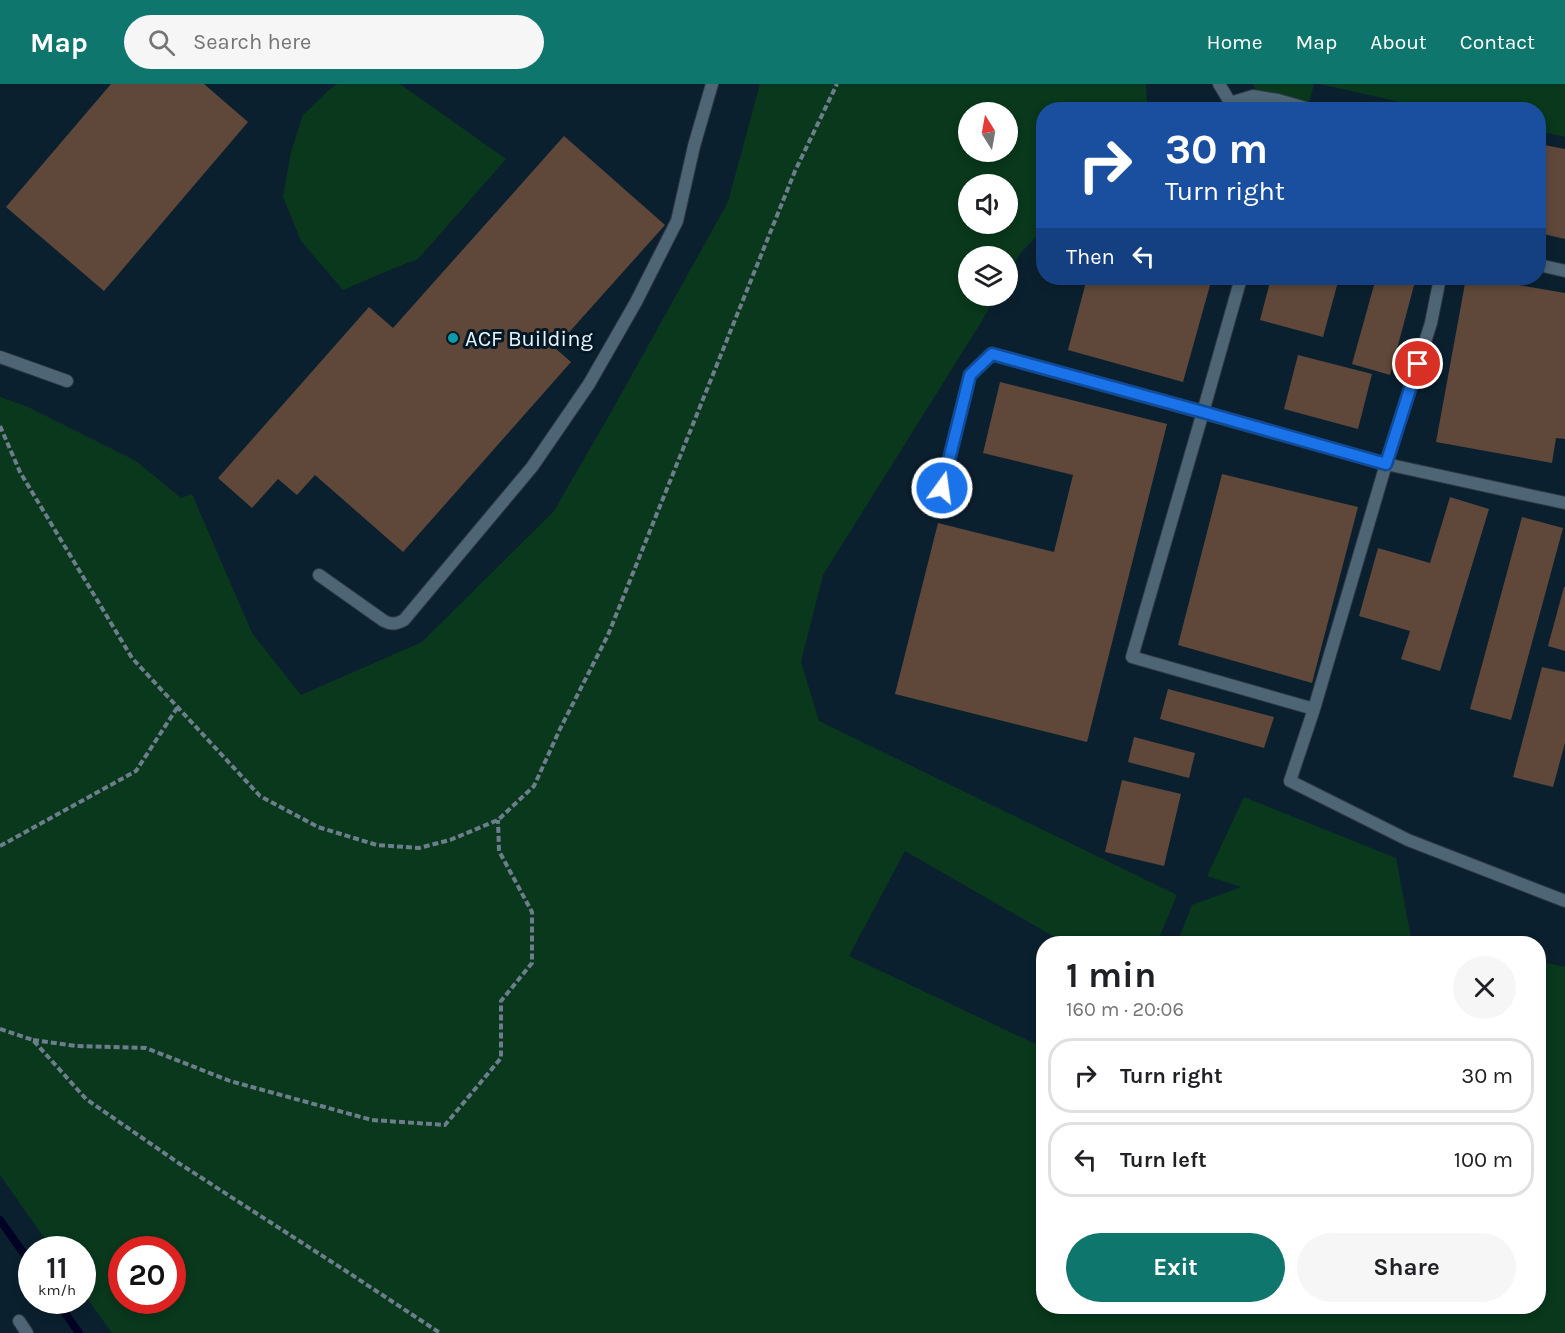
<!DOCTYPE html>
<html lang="en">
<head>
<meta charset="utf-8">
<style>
  body { margin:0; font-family:Karla,sans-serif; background:#f6f6f6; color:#202124; height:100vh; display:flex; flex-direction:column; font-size:22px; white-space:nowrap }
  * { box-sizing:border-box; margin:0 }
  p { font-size:20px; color:#757577 }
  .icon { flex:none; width:33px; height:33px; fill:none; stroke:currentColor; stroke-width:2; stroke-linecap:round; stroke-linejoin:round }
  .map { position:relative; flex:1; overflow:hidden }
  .panel { position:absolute; left:1036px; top:852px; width:510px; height:378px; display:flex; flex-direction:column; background:#fff; border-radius:24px; box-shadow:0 3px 9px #0003 }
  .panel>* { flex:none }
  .hud { position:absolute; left:1036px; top:18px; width:510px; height:183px; border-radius:24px; box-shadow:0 3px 9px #0003; background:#1a4fa0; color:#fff; overflow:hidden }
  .needle { width:39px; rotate:349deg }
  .fabs { position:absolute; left:958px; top:18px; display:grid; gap:12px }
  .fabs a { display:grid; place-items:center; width:60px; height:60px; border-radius:50%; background:#fff; box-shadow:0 3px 9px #0003; font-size:30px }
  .speed { position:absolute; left:18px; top:1152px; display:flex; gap:12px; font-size:30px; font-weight:700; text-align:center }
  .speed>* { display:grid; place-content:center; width:78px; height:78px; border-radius:50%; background:#fff; box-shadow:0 3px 9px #0003; line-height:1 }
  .speed small { font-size:15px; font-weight:400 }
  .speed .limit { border:9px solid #d22; background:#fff; color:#111 }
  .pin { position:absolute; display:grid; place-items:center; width:51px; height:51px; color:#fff; margin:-26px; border:3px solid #fff; border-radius:50%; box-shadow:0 2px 6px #0007 }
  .me { position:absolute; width:66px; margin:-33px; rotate:14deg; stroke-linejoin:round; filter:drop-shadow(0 0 4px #0008) }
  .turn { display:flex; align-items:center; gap:21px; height:126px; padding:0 30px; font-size:27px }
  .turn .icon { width:78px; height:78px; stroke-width:2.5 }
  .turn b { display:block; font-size:42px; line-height:51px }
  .then { display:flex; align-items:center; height:57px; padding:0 30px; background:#0003; gap:12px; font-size:22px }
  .round { display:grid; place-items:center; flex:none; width:63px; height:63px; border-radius:32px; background:#f6f6f6 }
  .summary { display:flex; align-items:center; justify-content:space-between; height:102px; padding:0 30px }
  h1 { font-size:36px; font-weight:700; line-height:45px }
  .button { display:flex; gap:12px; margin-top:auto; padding:12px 30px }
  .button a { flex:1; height:69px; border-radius:36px; background:#0f766e; color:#fff; font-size:24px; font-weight:700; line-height:69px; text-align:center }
  .button a+a { background:#f6f6f6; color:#202124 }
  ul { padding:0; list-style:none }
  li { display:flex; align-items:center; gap:18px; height:75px; margin:0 12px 9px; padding:0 18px; border:3px solid #e0e0e0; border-radius:24px }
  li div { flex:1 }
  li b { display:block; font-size:22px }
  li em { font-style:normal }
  header { display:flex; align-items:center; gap:36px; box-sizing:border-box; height:84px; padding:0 30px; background:#0f766e; color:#fff }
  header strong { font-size:28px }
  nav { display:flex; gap:33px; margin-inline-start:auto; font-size:21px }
  .search { width:420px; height:54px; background:#f6f6f6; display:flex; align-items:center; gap:15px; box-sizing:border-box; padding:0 21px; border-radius:33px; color:#757577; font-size:22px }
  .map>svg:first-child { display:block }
  .green { fill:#09381c; fill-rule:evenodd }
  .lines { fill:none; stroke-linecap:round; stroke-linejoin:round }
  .stream { stroke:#000323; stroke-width:8 }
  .building { fill:#5f4839 }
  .lane-casing { stroke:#2e3844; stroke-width:14 }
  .path { stroke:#6c7e8b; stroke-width:4; stroke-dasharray:6 3; stroke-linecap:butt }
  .lane { stroke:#4e6576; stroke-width:12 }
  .route-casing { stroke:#114b97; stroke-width:15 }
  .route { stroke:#1a73e8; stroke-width:10 }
  .culture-dot { fill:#0f9aa8; stroke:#031724; stroke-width:2 }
  .labels { text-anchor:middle; stroke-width:6; stroke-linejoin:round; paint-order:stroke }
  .poi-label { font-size:22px; fill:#e7f4fe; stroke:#031724; text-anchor:start }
</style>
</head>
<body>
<header>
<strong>Map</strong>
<div class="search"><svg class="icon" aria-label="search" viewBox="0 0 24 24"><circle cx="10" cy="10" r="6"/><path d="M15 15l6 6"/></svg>Search here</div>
<nav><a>Home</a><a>Map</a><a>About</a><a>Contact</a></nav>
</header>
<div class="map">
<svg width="1565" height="1249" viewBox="0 0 1565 1249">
  <rect width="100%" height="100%" fill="#0b202f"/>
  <path class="green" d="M337,0H400L506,75L418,175L392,185L343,206L301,157L283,113L291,68L303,31L330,5Z
    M760,0H1146L1147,25L1044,26V144L1020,170L1008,191V172H969V212H996L980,240L823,491L801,578L819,637L1177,811L1157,859H1065L905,767L849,872L1044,964V1222H1539V877L1565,883V1249H112L83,1209L82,1166L52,1165L0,1091V313L28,323L136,377L181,414L192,410L252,549L301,611L422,558L554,427L614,323L728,118ZM969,28H1008V68H969ZM969,100H1008V140H969ZM122,1166H172V1216H122Z
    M1253,0H1314L1307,26L1282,24L1262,17Z
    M1320,0H1565V53L1539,47V26L1431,25Z
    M1244,713L1396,774L1412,859H1177L1192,821L1241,803L1207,792Z"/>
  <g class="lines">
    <path class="stream" d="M0,1136L32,1181
      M56,1216L79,1249"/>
  </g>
  <path class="building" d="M111,0H204L248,38L104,207L6,123Z
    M564,52L665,141L555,264L571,278L403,468L315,391L297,411L278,395L252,424L218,394L369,223L393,244Z
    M1539,60L1565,65V155L1539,149Z
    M1087,194H1212L1183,298L1068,266Z
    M1271,194H1339L1323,253L1260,236Z
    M1376,194H1416L1390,291L1352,280Z
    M1466,194H1478L1565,209V355L1556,354L1552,379L1436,358Z
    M1298,271L1372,290L1358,345L1284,325Z
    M1000,298L1167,340L1087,658L895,610L938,439L1054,468L1073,391L983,369Z
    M1222,390L1358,423L1312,599L1178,561Z
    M1450,413L1489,425L1440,587L1401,575L1410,547L1359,532L1378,464L1430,479Z
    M1522,433L1563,444L1511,636L1470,625Z
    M1564,503H1565V567L1548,562Z
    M1542,583L1565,588V659L1553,703L1513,693Z
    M1168,605L1274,633L1264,664L1160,635Z
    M1134,653L1195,669L1189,694L1128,678Z
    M1122,696L1181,710L1164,782L1105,768Z"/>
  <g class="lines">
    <defs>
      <path id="lane" d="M1219,0L1234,25
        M1230,19L1253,12L1278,16L1313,26
        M1539,181L1565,187
        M1241,194L1203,328L1132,573L1314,625L1290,697L1408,756L1565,817
        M0,273L67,297
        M942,404L970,291L991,270L1386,380L1565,419
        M319,491L384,537C392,541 396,540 404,536L532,383L589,300L636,218L677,137L694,62L712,0
        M1314,625L1386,380L1431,239L1440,194
        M19,1237L27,1249"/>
    </defs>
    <use href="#lane" class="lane-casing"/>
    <path class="path" d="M0,342L20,388L132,574L260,712L318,743L377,761L419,764L450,756L498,736L534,702L560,645L608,551L795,87L837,0
      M0,762L136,687L177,624
      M0,945L33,956L86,1015L180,1080L349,1189L440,1249
      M33,956L76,962L146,964L230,997L372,1036L445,1041L501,974V917L532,879V828L499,767L498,736"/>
    <use href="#lane" class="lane"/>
  </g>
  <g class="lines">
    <defs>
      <path id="route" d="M942,404L970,291L992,270L1203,328L1386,380L1418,280"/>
    </defs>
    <use href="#route" class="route-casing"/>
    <use href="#route" class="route"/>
  </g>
  <circle class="culture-dot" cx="453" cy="254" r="6"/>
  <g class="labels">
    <g class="poi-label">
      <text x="465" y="262">ACF Building</text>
    </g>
  </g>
</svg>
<div class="fabs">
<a><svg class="needle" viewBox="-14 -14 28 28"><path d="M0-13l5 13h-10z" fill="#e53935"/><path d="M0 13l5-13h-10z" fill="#757577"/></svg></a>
<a><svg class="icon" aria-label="sound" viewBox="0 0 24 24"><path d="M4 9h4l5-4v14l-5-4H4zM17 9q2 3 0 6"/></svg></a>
<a><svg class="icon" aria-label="layers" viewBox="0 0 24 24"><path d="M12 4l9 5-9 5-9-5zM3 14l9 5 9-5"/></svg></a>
</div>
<div class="speed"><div>11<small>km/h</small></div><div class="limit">20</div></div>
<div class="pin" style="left:1418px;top:280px;background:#d93025"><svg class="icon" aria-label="arrive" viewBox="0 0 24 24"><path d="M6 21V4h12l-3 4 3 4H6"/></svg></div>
<svg class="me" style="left:942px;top:404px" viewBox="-20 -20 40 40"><circle r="17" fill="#1a73e8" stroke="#fff" stroke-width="3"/><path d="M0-11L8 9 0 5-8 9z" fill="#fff"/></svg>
<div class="hud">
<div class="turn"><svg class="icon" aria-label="right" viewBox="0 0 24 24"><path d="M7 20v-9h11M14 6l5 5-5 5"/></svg><div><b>30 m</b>Turn right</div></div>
<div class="then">Then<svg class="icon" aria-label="left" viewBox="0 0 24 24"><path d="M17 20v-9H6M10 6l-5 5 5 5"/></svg></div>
</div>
<section class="panel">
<div class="summary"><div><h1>1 min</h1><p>160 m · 20:06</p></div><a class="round"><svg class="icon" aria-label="close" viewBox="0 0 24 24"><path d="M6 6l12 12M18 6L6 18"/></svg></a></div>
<ul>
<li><svg class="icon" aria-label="right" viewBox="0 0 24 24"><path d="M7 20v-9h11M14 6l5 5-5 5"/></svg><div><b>Turn right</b></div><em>30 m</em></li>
<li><svg class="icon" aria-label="left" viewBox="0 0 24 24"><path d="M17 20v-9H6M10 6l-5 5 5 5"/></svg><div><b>Turn left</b></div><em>100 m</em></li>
</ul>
<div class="button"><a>Exit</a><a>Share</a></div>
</section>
</div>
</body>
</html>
